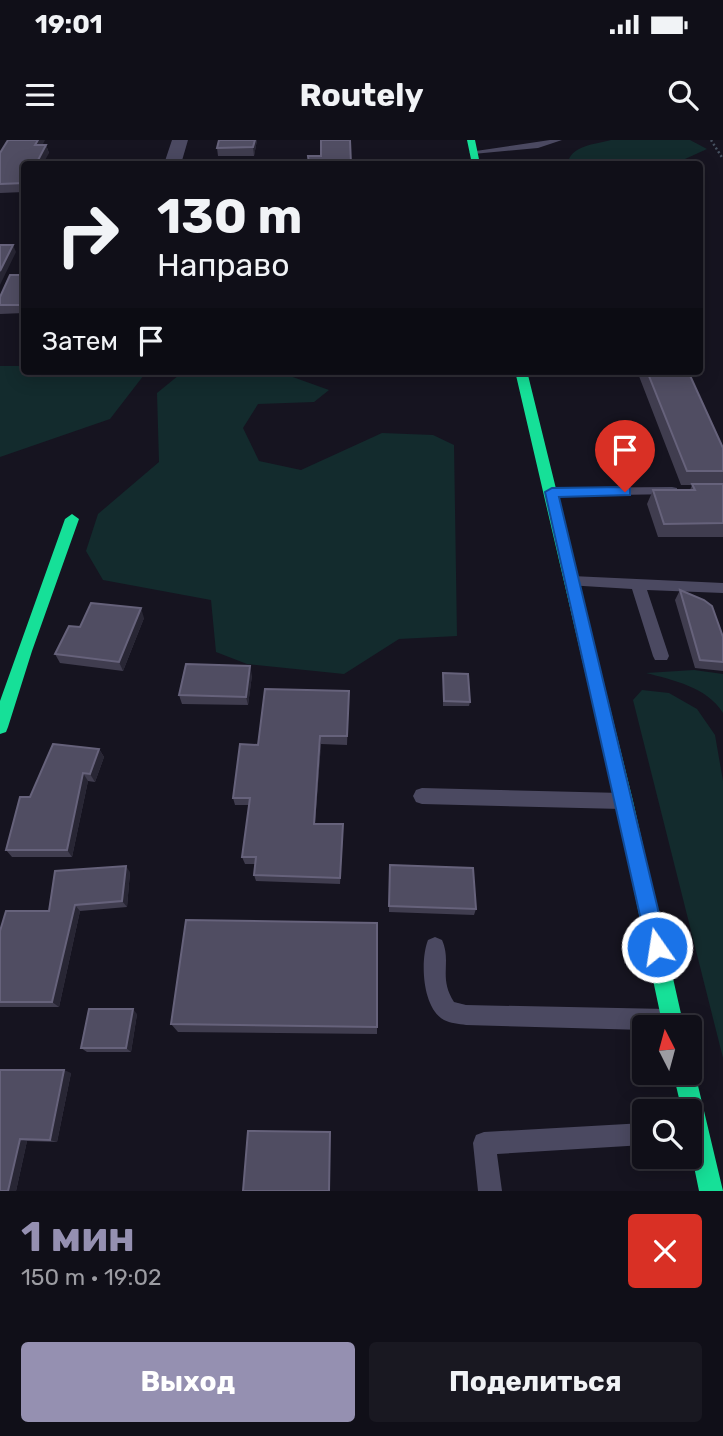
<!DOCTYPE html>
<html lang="ru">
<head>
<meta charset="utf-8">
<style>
  body { margin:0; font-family:Rubik,sans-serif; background:#191821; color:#f1f3f6; height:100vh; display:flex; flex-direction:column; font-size:26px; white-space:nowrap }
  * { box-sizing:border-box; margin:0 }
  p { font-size:23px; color:#9c9ca2 }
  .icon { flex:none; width:38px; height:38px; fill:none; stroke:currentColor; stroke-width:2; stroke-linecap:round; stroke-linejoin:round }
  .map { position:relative; height:1051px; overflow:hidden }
  .side { display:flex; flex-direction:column; background:#100f18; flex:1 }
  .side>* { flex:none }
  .guide { position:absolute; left:21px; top:21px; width:682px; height:214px; border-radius:7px; box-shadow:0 4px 18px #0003,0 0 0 2px #302f37; background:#100f18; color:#f1f3f6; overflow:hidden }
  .needle { width:46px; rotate:354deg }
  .fabs { position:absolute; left:632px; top:875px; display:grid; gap:14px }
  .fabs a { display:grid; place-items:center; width:70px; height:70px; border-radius:7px; background:#100f18; box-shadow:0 4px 18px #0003,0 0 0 2px #302f37; font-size:35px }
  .pin { position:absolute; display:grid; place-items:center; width:60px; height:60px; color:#fff; margin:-72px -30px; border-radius:50% 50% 50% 0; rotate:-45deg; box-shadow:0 0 7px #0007 }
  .pin .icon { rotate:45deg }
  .me { position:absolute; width:77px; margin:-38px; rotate:347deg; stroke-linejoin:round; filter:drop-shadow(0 0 5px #0008) }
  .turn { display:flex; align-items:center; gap:24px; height:147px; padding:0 21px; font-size:32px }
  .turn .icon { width:91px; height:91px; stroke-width:2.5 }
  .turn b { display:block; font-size:49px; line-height:60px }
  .then { display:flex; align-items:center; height:66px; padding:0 21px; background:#0003; gap:14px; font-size:26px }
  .round { display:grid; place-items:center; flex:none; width:74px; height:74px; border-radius:7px; background:#191821 }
  .head { display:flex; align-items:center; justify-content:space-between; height:119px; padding:0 21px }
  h1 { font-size:42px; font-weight:700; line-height:52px; color:#9590b1 }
  .primary-button { display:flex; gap:14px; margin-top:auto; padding:14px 21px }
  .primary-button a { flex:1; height:80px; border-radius:7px; background:#9590b1; color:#fff; font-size:28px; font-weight:700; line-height:80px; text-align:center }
  .primary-button a+a { background:#191821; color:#f1f3f6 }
  .status { display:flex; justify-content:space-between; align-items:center; height:49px; padding:0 35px; background:#100f18; direction:ltr }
  .status svg { height:19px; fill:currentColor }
  header { display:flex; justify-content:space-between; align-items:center; height:91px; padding:0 21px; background:#100f18; font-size:32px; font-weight:700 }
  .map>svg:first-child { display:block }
  .green { fill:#132b2d }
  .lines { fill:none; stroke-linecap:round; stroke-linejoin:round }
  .path { stroke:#465160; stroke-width:2.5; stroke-dasharray:2 2.5; stroke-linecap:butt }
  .lane { fill:#4b4961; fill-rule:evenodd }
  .street { fill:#4b4961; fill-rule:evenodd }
  .fast { fill:#16e098; fill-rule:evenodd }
  .wall { fill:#403d4f }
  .shaded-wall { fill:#282634 }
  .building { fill:#504d62; stroke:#66627b; stroke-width:2 }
  .route { fill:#1a73e8; stroke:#114b97; stroke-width:2 }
</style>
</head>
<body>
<div class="status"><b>19:01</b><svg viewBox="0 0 49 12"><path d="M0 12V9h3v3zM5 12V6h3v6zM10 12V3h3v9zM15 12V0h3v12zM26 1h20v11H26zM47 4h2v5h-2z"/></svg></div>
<header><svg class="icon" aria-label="menu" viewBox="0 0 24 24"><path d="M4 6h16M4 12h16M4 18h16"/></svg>Routely<svg class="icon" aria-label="search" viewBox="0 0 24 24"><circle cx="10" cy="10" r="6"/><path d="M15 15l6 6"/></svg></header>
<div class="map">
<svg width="723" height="1051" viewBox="0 0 723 1051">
  <rect width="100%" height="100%" fill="#161420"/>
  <path class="green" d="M611,0H690L707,9L674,24H568C569,6 596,4 611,0Z
    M0,226H24V231H147L110,279L0,317Z
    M184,231H276L329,250L314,262L258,264L243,288L259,321L301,330L382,293L433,295L454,305L457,496L399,499L344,534L247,524L216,512L211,460L103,440L86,411L98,374L159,322L157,253Z
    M694,530L723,534V573C707,547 673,540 646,533Z
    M642,550L669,553L697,569L715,595L723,641V918L633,560Z"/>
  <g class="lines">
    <path class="path" d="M711,0L723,19"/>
    <path class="lane" d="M550,0H562L538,8L473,14L469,12Z
      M672,347L677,348V354L552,356L545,352L552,348Z
      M572,436L723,443V453L647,450L669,516L667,520H655L653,516L632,449L567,445L565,441Z
      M422,648L622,653L628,655L631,661L628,667L622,669L422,664L416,662L413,656L416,650Z
      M435,797L442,800C452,823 438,837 454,862L466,865L667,869L674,873L678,880L675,887H644V890L466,885C459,884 450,883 444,880C422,868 420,820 428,800Z
      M644,983V1005L497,1014L502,1051H478L473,1003L476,995L484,992Z"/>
    <path class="street" d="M172,0H188L181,24H164Z"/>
    <path class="fast" d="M467,0H475L480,24H472Z
      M515,231H527L633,661L684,887H663L615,661Z
      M72,374L79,379L32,511L8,587L6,592L0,594V561L65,379Z
      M690,924L695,933L723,1051H699L690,1007V971H682L673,933H690Z"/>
  </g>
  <path class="wall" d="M219,0H257L254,16H218L217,8Z
    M43,5H46L49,13L24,24V52L0,53V13Z
    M24,135V173L0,174V165Z
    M637,231H688L723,308V397H658L647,364L653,350H690L692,345H681Z
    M680,450L723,497V531L695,528L675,460Z
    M144,478L123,531L60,523L55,514L80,487Z
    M443,533L470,562L469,566H443Z
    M252,535L248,565L182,564L179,555Z
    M349,551L347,605L321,604L315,684L343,692L340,744L256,741L254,735L255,724H245L242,717L249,665H235L233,658L258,605Z
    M99,609L104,617L95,642L88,641L72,717H12L6,710Z
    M130,732L127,767L80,771L59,867H0V791L49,771Z
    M389,732L476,769L474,775L389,772Z
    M137,874L131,912H87L81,908Z
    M171,884L377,887V894L178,892Z
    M0,930L71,933L57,1002L27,1001L16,1051Z"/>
  <path class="shaded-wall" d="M38,0H45L38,14L35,5Z
    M255,0H257L254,16L253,7Z
    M46,5L49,13L43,24H36Z
    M13,105L16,112L0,145V131Z
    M141,468L144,478L123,531L119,522Z
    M250,526L252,535L248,565L246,557Z
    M320,596L321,604L314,691V684Z
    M99,609L104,617L95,642L90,634Z
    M83,633L88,641L72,717L67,710Z
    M126,726L130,732L127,767L122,761Z
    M75,765L80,771L59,867L52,862Z
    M133,869L137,874L131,912L126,908Z
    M64,930L71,933L57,1002L50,1000Z
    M20,999L27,1001L16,1051H8Z"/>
  <path class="building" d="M8,0H38L35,5H46L36,24H24V43L0,44V13Z
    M219,0H255L253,7L217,8Z
    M321,0H350L351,24H309L308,16H321Z
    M0,105H13L0,131Z
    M10,135H24V165H0V157Z
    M647,231H688L723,308V331H687Z
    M692,344H723V383L664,384L653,350H695Z
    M680,450L704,460L712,466L723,497V522L700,520Z
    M91,463L141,468L119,522L55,514L69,486L80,487Z
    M186,524L250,526L246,557L179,555Z
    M443,533L468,534L470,562L444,561Z
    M265,549L349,551L347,596H320L314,684H343L340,738L254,735L256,717H242L250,658H233L240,604L258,605Z
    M53,604L99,609L90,634L83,633L67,710H6L20,657H30Z
    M390,725L473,728L476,769L389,766Z
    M126,726L122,761L75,765L52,862H0V791L6,771H49L55,731Z
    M186,780L377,783V887L171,884Z
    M89,869H133L126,908H81Z
    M0,930H64L50,1000L20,999L8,1051H0Z
    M248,991L330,992L329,1051H243Z"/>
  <path class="route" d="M625,347L630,348V355L559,357L667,807L664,814L657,817L649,814L647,807L545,352L552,348Z"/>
</svg>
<div class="fabs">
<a><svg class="needle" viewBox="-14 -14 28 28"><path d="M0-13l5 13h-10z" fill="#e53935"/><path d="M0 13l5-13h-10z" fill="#9c9ca2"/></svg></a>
<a><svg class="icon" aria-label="search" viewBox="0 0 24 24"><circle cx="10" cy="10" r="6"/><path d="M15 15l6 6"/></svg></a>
</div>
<div class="pin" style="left:625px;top:352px;background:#d93025"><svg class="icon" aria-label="arrive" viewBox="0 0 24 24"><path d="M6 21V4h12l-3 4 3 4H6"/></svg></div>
<svg class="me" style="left:657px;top:807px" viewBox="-20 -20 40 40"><circle r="17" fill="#1a73e8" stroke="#fff" stroke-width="3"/><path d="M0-11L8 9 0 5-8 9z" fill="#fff"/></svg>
<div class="guide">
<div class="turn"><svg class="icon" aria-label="right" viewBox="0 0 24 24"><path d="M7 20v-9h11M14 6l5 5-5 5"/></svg><div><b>130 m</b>Направо</div></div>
<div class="then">Затем<svg class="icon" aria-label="arrive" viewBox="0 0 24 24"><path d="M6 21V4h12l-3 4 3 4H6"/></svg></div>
</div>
</div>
<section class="side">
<div class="head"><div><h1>1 мин</h1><p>150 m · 19:02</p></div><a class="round" style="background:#d93025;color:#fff"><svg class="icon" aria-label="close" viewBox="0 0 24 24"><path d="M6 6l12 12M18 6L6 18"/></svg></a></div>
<div class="primary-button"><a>Выход</a><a>Поделиться</a></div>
</section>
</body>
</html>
